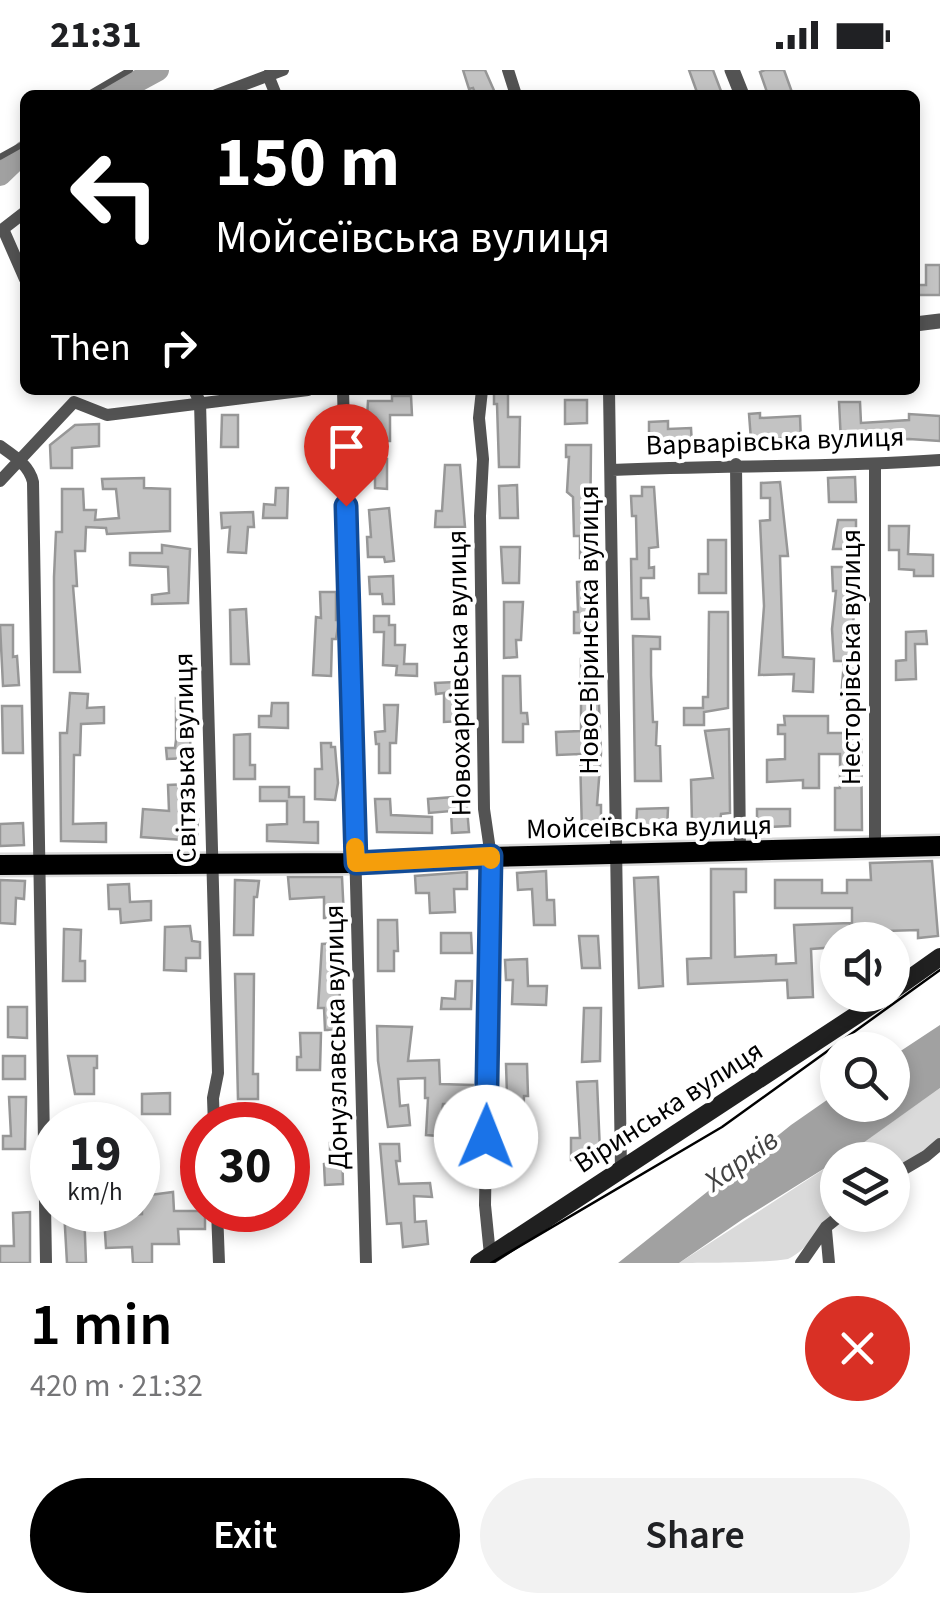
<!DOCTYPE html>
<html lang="en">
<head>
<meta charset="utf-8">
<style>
  body { margin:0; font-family:"Source Sans 3",sans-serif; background:#f2f2f2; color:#202124; height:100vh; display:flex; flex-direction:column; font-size:38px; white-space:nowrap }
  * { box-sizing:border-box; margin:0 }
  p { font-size:32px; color:#757577 }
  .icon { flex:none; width:55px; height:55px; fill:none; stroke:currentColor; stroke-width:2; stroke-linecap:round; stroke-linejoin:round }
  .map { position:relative; height:1193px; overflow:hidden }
  .sheet { display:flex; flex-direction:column; background:#fff; flex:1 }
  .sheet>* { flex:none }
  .banner { position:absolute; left:20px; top:20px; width:900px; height:305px; border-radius:15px; box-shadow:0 5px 15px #0003; background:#000; color:#fff; overflow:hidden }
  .tools { position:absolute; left:820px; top:852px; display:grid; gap:20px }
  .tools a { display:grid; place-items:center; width:90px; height:90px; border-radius:50%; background:#fff; box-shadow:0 5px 15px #0003; font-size:50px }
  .speed { position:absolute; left:30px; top:1032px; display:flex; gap:20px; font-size:50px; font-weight:700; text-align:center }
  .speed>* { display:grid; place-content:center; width:130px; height:130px; border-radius:50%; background:#fff; box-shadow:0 5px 15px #0003; line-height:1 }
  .speed small { font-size:25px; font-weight:400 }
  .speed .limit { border:15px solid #d22; background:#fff; color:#111 }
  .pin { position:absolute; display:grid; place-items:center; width:85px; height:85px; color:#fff; margin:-102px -42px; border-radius:50% 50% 50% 0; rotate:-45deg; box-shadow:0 0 10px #0007 }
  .pin .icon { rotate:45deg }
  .me { position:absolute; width:110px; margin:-55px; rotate:1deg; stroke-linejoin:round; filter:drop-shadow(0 0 8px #0008) }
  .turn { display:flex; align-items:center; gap:35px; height:210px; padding:0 30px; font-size:45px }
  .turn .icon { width:130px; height:130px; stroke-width:2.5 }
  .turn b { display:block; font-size:70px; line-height:85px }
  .then { display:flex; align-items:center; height:95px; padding:0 30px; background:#0003; gap:20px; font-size:38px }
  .round { display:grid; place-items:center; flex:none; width:105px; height:105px; border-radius:52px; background:#f2f2f2 }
  .summary { display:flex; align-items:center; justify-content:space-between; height:170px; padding:0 30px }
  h1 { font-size:60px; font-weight:600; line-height:75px; color:#000 }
  .action { display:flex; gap:20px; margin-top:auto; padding:20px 30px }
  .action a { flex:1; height:115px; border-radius:60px; background:#000; color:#fff; font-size:40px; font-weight:600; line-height:115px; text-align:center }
  .action a+a { background:#f2f2f2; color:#202124 }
  .status { display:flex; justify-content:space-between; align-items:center; height:70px; padding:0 50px; background:#fff; direction:ltr }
  .status svg { height:28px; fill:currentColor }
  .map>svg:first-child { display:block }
  .green { fill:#dadada }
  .water { fill:#a1a1a1 }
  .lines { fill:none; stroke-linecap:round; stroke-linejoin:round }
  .river { stroke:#a1a1a1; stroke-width:22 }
  .building { fill:#c3c3c3; stroke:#979797; stroke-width:2.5 }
  .primary-casing { stroke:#dbdbdb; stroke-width:25 }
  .service { stroke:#535353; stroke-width:6 }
  .minor { stroke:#535353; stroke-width:12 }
  .tertiary { stroke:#535353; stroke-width:15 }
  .secondary { stroke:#202020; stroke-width:18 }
  .primary { stroke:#000; stroke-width:20 }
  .tram { stroke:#000; stroke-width:2.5 }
  .route-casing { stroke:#114b97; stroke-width:25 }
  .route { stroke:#1a73e8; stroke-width:18 }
  .slow { stroke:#f59e0b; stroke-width:18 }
  .labels { text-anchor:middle; stroke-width:8; stroke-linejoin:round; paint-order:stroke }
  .street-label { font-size:28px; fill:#000; stroke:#fff }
  .water-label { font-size:30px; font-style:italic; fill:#424242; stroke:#fff }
</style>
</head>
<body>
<div class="status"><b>21:31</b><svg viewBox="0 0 49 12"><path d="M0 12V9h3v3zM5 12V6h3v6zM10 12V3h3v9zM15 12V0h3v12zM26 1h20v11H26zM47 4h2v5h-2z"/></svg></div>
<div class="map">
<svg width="940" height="1193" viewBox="0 0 940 1193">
  <rect width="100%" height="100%" fill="#fff"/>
  <path class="green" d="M940,1018V1068L893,1102L892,1090H838Z
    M838,1090L837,1139C820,1154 810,1179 788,1189C764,1193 707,1193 679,1193Z"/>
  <path class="water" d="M940,955V1018L849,1083L743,1149L679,1193H618L791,1055L837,1023L838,1035H892L893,986Z"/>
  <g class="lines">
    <path class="river" d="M112,25L158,0
      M0,105L25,81"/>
  </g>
  <path class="building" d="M463,0H485L496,25H476L473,18L469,19Z
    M689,0H713L721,21L698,25Z
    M765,0H784L793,25H768L760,2Z
    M926,195H940V225H915V215H926Z
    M494,320H508V347H520L519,397H499L497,334H494Z
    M392,326H411L412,345H390V371H374L373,349H367L368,331H392Z
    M565,330H587V353L565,354Z
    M839,332H860L861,353L909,350V344L940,346V371L909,369L841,372Z
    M760,343V348L800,346L801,372L782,373V368L751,370L749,344Z
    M222,345H238V377H221Z
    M668,351V359L691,358L692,375H657L649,367V352Z
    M99,354V376L72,378V398H51L50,375L75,355Z
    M566,375H591L590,472H595V488H580V466H574L573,427L567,422L569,387H566Z
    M366,389H387V419L375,418V408H366Z
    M445,395H460L465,457H435L436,441H442Z
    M855,407L856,432H829L828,408Z
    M144,408V418L170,419V461L107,464L106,458L86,457L85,481H75L77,516H73L80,602H54V507L56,462H62V419H83L84,440H96L95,450L119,448L116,419H103L102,409Z
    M780,412L788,486H780L783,587L814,589L813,622L793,621L794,604L759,605L764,536L760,451L770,450V428H761V413Z
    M517,415L518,448H500L499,416Z
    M642,417H654L658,477L649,478V498L654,497V508H641V528H648L649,549H632L631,489H637L636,446H632L631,426H642Z
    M276,418H288L287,448H263L264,434L275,435Z
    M389,438L394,491L385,492L384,487H368L367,467H371L369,440Z
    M253,442L254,457H248L246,483L228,482L230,457L222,458L221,443Z
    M838,450H856V479H833Z
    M889,456H909L908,484L933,485V506H914V500L899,499V480H889Z
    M708,470H726V523H699V504H708Z
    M162,475L190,479L188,533L152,534V525L169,523L168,497L130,495V483H162Z
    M501,477H520L519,513H503Z
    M832,497H844V502H852L851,538H855L851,567H859L860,635H848V628H841L844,591H834L832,559L836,521H833Z
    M393,506L394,534H383L382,524H370L369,507Z
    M595,511V525H591L590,563H574V542H578L577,512Z
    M320,522H336V550H339L336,569H332L331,606L313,605L316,547L321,548Z
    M504,532H523L521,570H516L517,587L504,588Z
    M246,539L249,594H231L230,540Z
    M709,542H728V638L704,642V655H684V638H703V627H708Z
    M374,546H389V555H395V575H405L404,594H417V606L396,605L397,596L383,595L384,562H374Z
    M0,555H13V587L17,586L19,615L3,616Z
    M926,561L927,574H915L916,609L896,610V591L906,590V562Z
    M633,566L660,567V579H651V605L653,652H657L656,675L660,676L661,711H635Z
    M581,589L597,590L601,683L597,735H601V764L582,763L580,684L557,685L556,662L581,661Z
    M503,606H520L521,643H527L528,654H523V672H503Z
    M455,612V635H460L461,651L444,652V623L436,624L435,613Z
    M70,623L88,624L87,638L104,637V653L81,654L80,685H74L73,754L106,753V772L61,771L60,663H67Z
    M176,628H191L190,688L167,689L166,678H175L176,670Z
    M272,633H288V658L259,657V646H271Z
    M384,635H398L396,673H390V703H379V674H376L375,662L385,661Z
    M2,636H22L23,683H3Z
    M784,646H828V663H861L862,760H835V718H840V684H819V718H803V710L767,712V690L785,689V664H778V655H785Z
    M729,659L730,743L721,744L720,752L692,753L691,710L713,708L705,661Z
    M250,664V695H255V709H234V665Z
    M321,673H331V677H335L338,713L335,730L315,729V699H322Z
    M189,714L190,748L198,749L197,771L141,767L143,739L169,741L168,715Z
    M260,717H289V727H304V752H318V773L267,771V755L287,754V731H260Z
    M466,726L469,762L452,763L451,741L429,743L428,729Z
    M375,729H390L391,745L432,747V763L377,762Z
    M668,738L667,761L636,762L637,739Z
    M757,739H790V756L768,757L757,767Z
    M23,753L24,775L0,776V754Z
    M932,791L938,866L918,868V860L852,862V838H775V810H822V823H847V810H871L870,793Z
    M711,799H746V822H734L735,887L776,885V894L796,893L794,855L850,853L851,870H838V877L811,879L813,927L788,928L787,910L688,914L687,889L711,888Z
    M546,801L547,830H554L555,855H534L532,819L518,820L517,803Z
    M467,802V819H454L455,842L430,843L429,823H416L415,806Z
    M288,807H342L344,848H324V827L290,829Z
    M658,807L663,916L639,918L634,808Z
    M0,810L25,811L24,829L16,828L15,854L0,853Z
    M235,810L259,811L257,827H254L253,865H234Z
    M129,814L130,832L151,831V850L121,853L120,839H109L108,815Z
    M378,850H397L398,881H394V901H378Z
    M190,856L192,871L200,872V888H186V901L164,900L165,857Z
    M64,859L81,860L80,891H85V911H63Z
    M441,863H471L472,883H441Z
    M579,866H598L600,898H582Z
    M339,873L340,940H336V960H325L324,938H318L322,874Z
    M527,889L528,916H547L546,935L512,934L513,910H506L505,890Z
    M235,904H254L253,1004H258V1029H238Z
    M456,911H472L471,939H441L442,928L455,929Z
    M8,937H27V968L8,967Z
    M584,938H601L600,991L582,992Z
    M377,956L412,957L408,991L439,990L440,1014L473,1015V1034H443L441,1052L453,1053L452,1067L426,1065L428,1028H425V1008L398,1009L400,1036L408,1035L410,1055L388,1057L378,991Z
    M300,963H321L320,1000H297V987H301Z
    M3,986H25V1009H3Z
    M68,986H97V998H94V1024H75Z
    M506,994H527L528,1026H524L523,1056L508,1057Z
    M597,1011L600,1082H583V1090H571V1068H580L577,1012Z
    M170,1023V1044H142V1024Z
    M9,1027H26L25,1079H3V1066H11Z
    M330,1073L342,1074L343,1114L325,1115L324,1094L330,1093Z
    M380,1074H399L400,1091H396L399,1114L430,1113L432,1127L414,1126L415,1152L426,1151L428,1174L403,1177L401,1153L387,1154Z
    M173,1122L174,1141H205V1159H178L179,1174H152V1193H133L132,1177L106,1178L104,1147L142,1144V1126Z
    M64,1140H84L86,1193H67Z
    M30,1142V1193H0V1176H14L13,1143Z"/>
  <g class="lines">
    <defs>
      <path id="primary" d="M0,795L356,793L491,787L940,776"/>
    </defs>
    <use href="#primary" class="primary-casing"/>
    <path class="service" d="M87,25L130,0
      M0,87L25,73"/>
    <path class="minor" d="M508,0L516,25
      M268,5L276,25
      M216,25L283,0
      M25,142L3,159L25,209
      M194,320L200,332L218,1003L213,1028L214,1055
      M343,320L366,1193
      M482,320L479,348L483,389L480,446L484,739L491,787L485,1135L490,1185
      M609,320L621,1100
      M74,332L107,345L308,320
      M0,376C14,386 29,395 33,412L46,1193
      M736,394L740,783
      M612,400C721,395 831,398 940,390
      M0,411L74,332
      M875,779V394
      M892,1106L926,1086L940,1074
      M217,1140L219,1193
      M826,1160L829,1193
      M801,1193L826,1157L841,1145"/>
    <path class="tertiary" d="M732,0L742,25
      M915,254L940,251"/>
    <path class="secondary" d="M892,921L940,887
      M479,1193L887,925"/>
    <use href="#primary" class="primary"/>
    <path class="tram" d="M491,1193L722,1057L940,900"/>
  </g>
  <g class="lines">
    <defs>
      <path id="route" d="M346,436L356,793L491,786L486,1067"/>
    </defs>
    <use href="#route" class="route-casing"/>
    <use href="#route" class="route"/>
    <path class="slow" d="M355,777L356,793L491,786V790"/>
  </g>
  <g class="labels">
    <g class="street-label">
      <text transform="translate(775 370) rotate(-2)" y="10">Варварівська вулиця</text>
      <text transform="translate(588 560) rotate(-90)" y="10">Ново-Віринська вулиця</text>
      <text transform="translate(850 587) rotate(-90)" y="10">Несторівська вулиця</text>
      <text transform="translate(458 603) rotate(-91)" y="10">Новохарківська вулиця</text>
      <text transform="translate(184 688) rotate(-91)" y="10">Світязька вулиця</text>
      <text transform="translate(649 756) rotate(-1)" y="10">Мойсеївська вулиця</text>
      <text transform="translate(335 967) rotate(-91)" y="10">Донузлавська вулиця</text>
      <text transform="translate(668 1036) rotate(-33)" y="10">Віринська вулиця</text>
    </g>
    <g class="water-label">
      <text transform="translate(741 1090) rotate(-36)" y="10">Харків</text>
    </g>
  </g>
</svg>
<div class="tools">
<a><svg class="icon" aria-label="sound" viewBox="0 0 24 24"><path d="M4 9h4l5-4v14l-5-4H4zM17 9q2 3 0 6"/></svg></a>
<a><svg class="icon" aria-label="search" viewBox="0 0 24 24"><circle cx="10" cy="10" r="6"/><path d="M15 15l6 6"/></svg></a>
<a><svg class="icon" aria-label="layers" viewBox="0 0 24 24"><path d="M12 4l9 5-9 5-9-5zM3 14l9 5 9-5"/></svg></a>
</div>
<div class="speed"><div>19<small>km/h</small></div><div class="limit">30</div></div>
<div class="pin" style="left:346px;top:436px;background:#d93025"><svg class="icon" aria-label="arrive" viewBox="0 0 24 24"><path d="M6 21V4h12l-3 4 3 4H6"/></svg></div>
<svg class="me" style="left:486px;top:1067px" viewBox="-20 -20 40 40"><circle r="19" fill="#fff"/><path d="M0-13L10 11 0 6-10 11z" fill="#1a73e8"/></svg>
<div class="banner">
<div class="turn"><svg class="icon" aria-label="left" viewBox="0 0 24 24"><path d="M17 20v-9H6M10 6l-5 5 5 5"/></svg><div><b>150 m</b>Мойсеївська вулиця</div></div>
<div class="then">Then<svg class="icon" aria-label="right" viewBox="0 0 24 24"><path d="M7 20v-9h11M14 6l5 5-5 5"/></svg></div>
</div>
</div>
<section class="sheet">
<div class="summary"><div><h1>1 min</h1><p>420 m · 21:32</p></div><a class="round" style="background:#d93025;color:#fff"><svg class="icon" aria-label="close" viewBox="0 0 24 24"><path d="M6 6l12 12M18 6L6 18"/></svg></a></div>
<div class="action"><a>Exit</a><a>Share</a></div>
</section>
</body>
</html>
